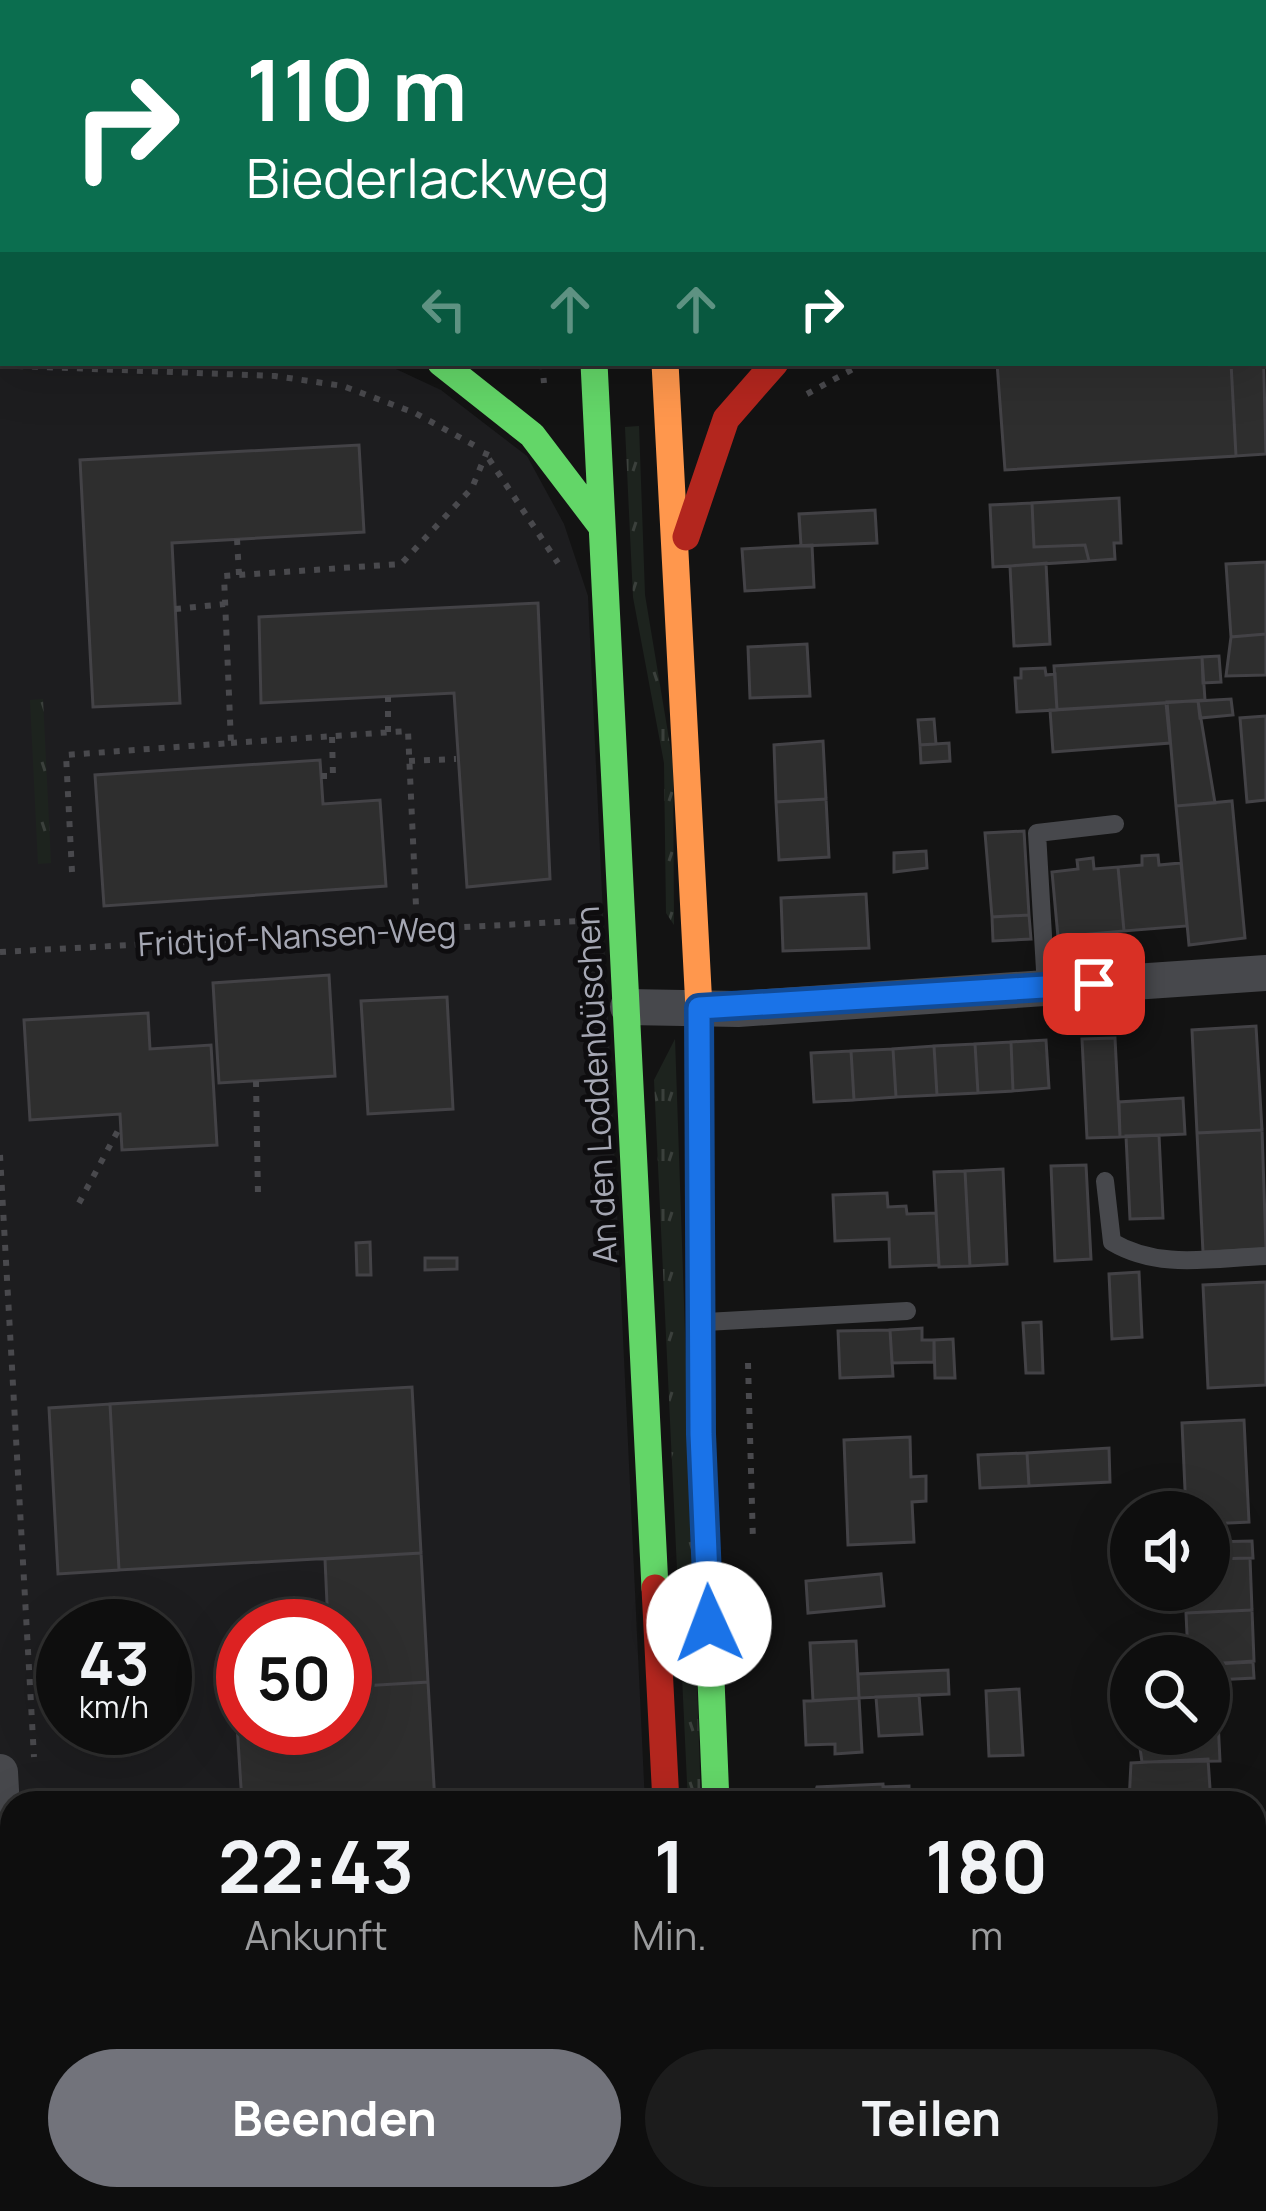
<!DOCTYPE html>
<html lang="de">
<head>
<meta charset="utf-8">
<style>
  body { margin:0; font-family:Manrope,sans-serif; background:#1c1c1c; color:#f1f3f6; height:100vh; display:flex; flex-direction:column; font-size:45px; white-space:nowrap }
  * { box-sizing:border-box; margin:0 }
  p { font-size:39px; color:#9b9c9e }
  .icon { flex:none; width:66px; height:66px; fill:none; stroke:currentColor; stroke-width:2; stroke-linecap:round; stroke-linejoin:round }
  .map { position:relative; flex:1; overflow:hidden }
  .sheet { position:absolute; left:0px; top:1791px; width:1266px; height:420px; display:flex; flex-direction:column; background:#0e0e0e; border-radius:36px 36px 0 0; box-shadow:0 12px 48px #0002,0 0 0 3px #2e2e2e }
  .sheet>* { flex:none }
  .top-card { position:absolute; left:0px; top:0px; width:1266px; height:366px; box-shadow:0 12px 48px #0002,0 0 0 3px #2e2e2e; background:#0b6e4f; color:#fff; overflow:hidden }
  .controls { position:absolute; left:1110px; top:1491px; display:grid; gap:24px }
  .controls a { display:grid; place-items:center; width:120px; height:120px; border-radius:50%; background:#0e0e0e; box-shadow:0 12px 48px #0002,0 0 0 3px #2e2e2e; font-size:60px }
  .speed { position:absolute; left:36px; top:1599px; display:flex; gap:24px; font-size:60px; font-weight:700; text-align:center }
  .speed>* { display:grid; place-content:center; width:156px; height:156px; border-radius:50%; background:#0e0e0e; box-shadow:0 12px 48px #0002,0 0 0 3px #2e2e2e; line-height:1 }
  .speed small { font-size:30px; font-weight:400 }
  .speed .limit { border:18px solid #d22; background:#fff; color:#111 }
  .pin { position:absolute; display:grid; place-items:center; width:102px; height:102px; color:#fff; margin:-51px; border-radius:24px; box-shadow:0 6px 18px #0006 }
  .me { position:absolute; width:132px; margin:-66px; rotate:358deg; stroke-linejoin:round; filter:drop-shadow(0 0 9px #0008) }
  .turn { display:flex; align-items:center; gap:42px; height:252px; padding:0 48px; font-size:54px }
  .turn .icon { width:156px; height:156px; stroke-width:2.5 }
  .turn b { display:block; font-size:84px; line-height:102px }
  .lanes { display:flex; align-items:center; height:114px; padding:0 48px; background:#0003; justify-content:center; gap:60px; direction:ltr }
  .lanes .off { opacity:.35 }
  .eta { display:flex; justify-content:space-evenly; align-items:center; height:204px; text-align:center }
  .eta b { font-size:72px; font-weight:700; line-height:84px }
  .action { display:flex; gap:24px; margin-top:auto; padding:24px 48px }
  .action a { flex:1; height:138px; border-radius:72px; background:#72737b; color:#fff; font-size:48px; font-weight:700; line-height:138px; text-align:center }
  .action a+a { background:#1c1c1c; color:#f1f3f6 }
  .map>svg:first-child { display:block }
  .built { fill:#1d1d1f; fill-rule:evenodd }
  .grass { fill:url(#grass-tufts) }
  .building { fill:#2e2e2e; stroke:#434246; stroke-width:3 }
  .lines { fill:none; stroke-linecap:round; stroke-linejoin:round }
  .path { stroke:#49494d; stroke-width:6; stroke-dasharray:6 9; stroke-linecap:butt }
  .lane { stroke:#47484c; stroke-width:18 }
  .street { stroke:#47484c; stroke-width:36 }
  .fast { stroke:#63d668; stroke-width:27 }
  .slow { stroke:#ff974d; stroke-width:27 }
  .jam { stroke:#b3261e; stroke-width:27 }
  .rail { stroke:#494a4c; stroke-width:9; stroke-dasharray:15 12; stroke-linecap:butt }
  .route-casing { stroke:#114b97; stroke-width:30 }
  .route { stroke:#1a73e8; stroke-width:21 }
  .labels { text-anchor:middle; stroke-width:10; stroke-linejoin:round; paint-order:stroke }
  .street-label { font-size:33px; fill:#a5a7b3; stroke:#0e0d0f }
</style>
</head>
<body>
<div class="map">
<svg width="1266" height="2211" viewBox="0 0 1266 2211">
  <defs>
    <pattern id="grass-tufts" width="24" height="20" patternUnits="userSpaceOnUse" patternTransform="scale(3)"><rect width="24" height="20" fill="#1d231e"/><path d="M3 7l-1-3M5 7V3M7 7l1-3M15 17l-1-3M17 17v-4M19 17l1-3" fill="none" stroke="#3b403c"/></pattern>
  </defs>
  <rect width="100%" height="100%" fill="#131313"/>
  <path class="built" d="M0,0H484V3H3L0,123Z
    M0,361L383,363L441,390L527,456L564,524L588,596L645,1803H12V2199H667L668,2211H0ZM63,1626H165V1728H63ZM243,1626H345V1728H243Z"/>
  <path class="grass" d="M639,426L645,595L673,763L674,925L666,913L664,763L633,597L625,427Z
    M43,699L51,863L38,864L30,700Z
    M675,1039L701,1803H688L654,1080Z"/>
  <path class="building" d="M240,0H417V3Z
    M1263,340L1266,454L1236,456L1231,363H1263Z
    M997,363H1231L1236,456L1005,470Z
    M359,445L364,532L172,543L180,703L93,707L80,460Z
    M1119,498L1121,543H1114L1115,559L1089,561L1085,545L1034,547L1032,503Z
    M1032,503L1034,547L1085,545L1089,561L993,567L990,505Z
    M875,510L877,543L801,546L799,514Z
    M812,545L814,587L745,591L742,549Z
    M1266,562V634L1231,637L1226,564Z
    M1046,563L1050,644L1014,646L1010,566Z
    M538,603L550,879L467,887L454,693L261,703L259,617Z
    M1266,634V675L1226,676L1231,637Z
    M807,644L810,696L750,698L748,647Z
    M1219,656L1221,682L1203,683L1202,657Z
    M1202,657L1205,700L1057,710L1054,666Z
    M1045,668L1046,675L1055,674L1057,710L1017,712L1015,678H1021V669Z
    M1231,699L1233,715L1200,718L1198,701Z
    M1198,701L1215,803L1176,806L1167,702Z
    M1166,703L1170,743L1053,752L1050,710Z
    M1266,716V800L1247,802L1240,718Z
    M934,719L936,744L920,745L918,720Z
    M823,741L826,799L776,802L774,745Z
    M949,743L950,761L921,763L920,745Z
    M320,760L323,804L380,800L386,886L104,906L95,775Z
    M826,799L829,857L779,860L776,802Z
    M1232,801L1245,938L1189,945L1176,806Z
    M1024,831L1029,915L992,917L985,833Z
    M926,851L927,868L894,872V853Z
    M1158,855L1159,865L1181,863L1187,926L1124,931L1118,867L1142,865V856Z
    M1093,858L1094,869L1118,867L1124,931L1058,937L1052,872L1078,869L1077,860Z
    M866,894L869,948L783,951L781,898Z
    M1029,915L1031,939L993,941L992,917Z
    M329,975L335,1076L219,1083L213,983Z
    M447,997L453,1109L368,1114L361,1001Z
    M148,1013L150,1049L211,1045L217,1145L122,1150L120,1114L30,1120L24,1020Z
    M1256,1026L1262,1130L1197,1133L1192,1030Z
    M1115,1038L1120,1137L1087,1138L1082,1039Z
    M1046,1040L1049,1088L1013,1091L1011,1042Z
    M1011,1042L1013,1091L978,1093L975,1044Z
    M975,1044L978,1093L937,1095L934,1046Z
    M934,1046L937,1095L896,1097L893,1049Z
    M893,1049L896,1097L854,1100L851,1051Z
    M851,1051L854,1100L814,1102L811,1053Z
    M1183,1098L1185,1134L1120,1137L1119,1102Z
    M1262,1130L1266,1249L1203,1252L1197,1133Z
    M1159,1135L1163,1218L1130,1219L1126,1136Z
    M1086,1165L1091,1259L1055,1261L1051,1166Z
    M1003,1169L1007,1264L970,1266L965,1171Z
    M965,1171L970,1266L939,1267L934,1172Z
    M887,1193L888,1207L906,1206L907,1214L936,1213L939,1265L890,1267L889,1239L835,1241L833,1195Z
    M370,1242L371,1275H357L356,1243Z
    M425,1258H457V1269L425,1270Z
    M1139,1272L1142,1337L1112,1339L1109,1274Z
    M1266,1282V1385L1208,1388L1203,1285Z
    M1041,1322L1043,1373H1026L1023,1323Z
    M922,1328V1340H934V1362L892,1363L890,1330Z
    M890,1330L893,1376L840,1378L838,1331Z
    M953,1339L955,1378H935L934,1340Z
    M412,1387L421,1553L119,1570L110,1404Z
    M110,1404L119,1570L58,1574L49,1408Z
    M1244,1420L1249,1522L1209,1524V1512H1186L1182,1423Z
    M910,1437L911,1477L926,1476V1501L912,1502L914,1542L848,1545L844,1440Z
    M1109,1448L1110,1482L1029,1486L1027,1453Z
    M1027,1453L1029,1486L980,1488L978,1455Z
    M1252,1541L1253,1558L1211,1559L1210,1542Z
    M421,1553L428,1682L345,1687V1626H328L325,1559Z
    M1250,1558L1252,1610L1186,1613L1185,1590H1209V1559Z
    M881,1574L884,1606L808,1613L806,1581Z
    M1252,1610L1254,1661L1209,1664V1656H1188L1186,1613Z
    M856,1641L859,1698L813,1701L810,1643Z
    M1253,1662L1254,1678L1215,1680V1664Z
    M948,1670L949,1694L859,1698L858,1674Z
    M428,1682L435,1803H242L235,1693L243,1692V1728H345V1687Z
    M1019,1689L1023,1755L989,1756L986,1691Z
    M919,1695L922,1734L879,1736L876,1697Z
    M859,1698L862,1752L835,1754V1744L806,1745L804,1701Z
    M1209,1700H1217L1220,1761L1142,1762L1138,1734H1209Z
    M1208,1759L1211,1803L1129,1802L1131,1763Z
    M883,1784L884,1803H812L817,1787Z
    M909,1786V1803H884L883,1787Z
    M1073,1792L1074,1803H942V1799Z
    M891,2199H953L954,2205L891,2208Z
    M1154,2199H1219L1220,2211H1154Z"/>
  <g class="lines">
    <path class="path" d="M1263,59H1266
      M542,363L544,383
      M17,366L275,376L343,386L415,413L481,449
      M807,394L864,363
      M489,459L558,563
      M237,539L239,575
      M175,609L225,604
      M388,732V697
      M231,743L408,731L417,928
      M409,761L456,759
      M321,776H333L332,736
      M72,872L66,755L231,743L224,576L401,564L472,488L488,449
      M0,952L578,921
      M256,1081L258,1195
      M0,1155L34,1757
      M79,1203L121,1125
      M748,1363L753,1542"/>
    <path class="lane" d="M1046,987L1037,833L1115,824
      M1105,1181L1112,1242C1159,1270 1212,1258 1266,1256
      M706,1322L907,1311"/>
    <path class="street" d="M628,1007L738,1009L1266,973
      M0,1772L12,1992
      M23,2199L24,2211"/>
    <path class="fast" d="M1263,197H1266
      M0,261H3
      M0,325H3
      M441,363L532,435L602,527
      M594,363L655,1588
      M700,1127L701,1434L716,1803
      M686,2199L687,2211
      M738,2199L739,2211"/>
    <path class="slow" d="M587,0V3
      M1263,280L1266,279
      M665,363L699,1008L700,1127"/>
    <path class="jam" d="M652,0V3
      M686,537L726,419L775,363
      M655,1588L666,1803"/>
    <path class="rail" d="M1263,140H1266
      M0,209H3"/>
  </g>
  <g class="lines">
    <defs>
      <path id="route" d="M709,1624L701,1434L699,1008L1094,984"/>
    </defs>
    <use href="#route" class="route-casing"/>
    <use href="#route" class="route"/>
  </g>
  <g class="labels">
    <g class="street-label">
      <text transform="translate(297 936) rotate(-3)" y="12">Fridtjof-Nansen-Weg</text>
      <text transform="translate(596 1085) rotate(-93)" y="12">An den Loddenbüschen</text>
    </g>
  </g>
</svg>
<div class="controls">
<a><svg class="icon" aria-label="sound" viewBox="0 0 24 24"><path d="M4 9h4l5-4v14l-5-4H4zM17 9q2 3 0 6"/></svg></a>
<a><svg class="icon" aria-label="search" viewBox="0 0 24 24"><circle cx="10" cy="10" r="6"/><path d="M15 15l6 6"/></svg></a>
</div>
<div class="speed"><div>43<small>km/h</small></div><div class="limit">50</div></div>
<div class="pin" style="left:1094px;top:984px;background:#d93025"><svg class="icon" aria-label="arrive" viewBox="0 0 24 24"><path d="M6 21V4h12l-3 4 3 4H6"/></svg></div>
<svg class="me" style="left:709px;top:1624px" viewBox="-20 -20 40 40"><circle r="19" fill="#fff"/><path d="M0-13L10 11 0 6-10 11z" fill="#1a73e8"/></svg>
<div class="top-card">
<div class="turn"><svg class="icon" aria-label="right" viewBox="0 0 24 24"><path d="M7 20v-9h11M14 6l5 5-5 5"/></svg><div><b>110 m</b>Biederlackweg</div></div>
<div class="lanes"><svg class="icon off" aria-label="left" viewBox="0 0 24 24"><path d="M17 20v-9H6M10 6l-5 5 5 5"/></svg><svg class="icon off" aria-label="ahead" viewBox="0 0 24 24"><path d="M12 20V5M6 11l6-6 6 6"/></svg><svg class="icon off" aria-label="ahead" viewBox="0 0 24 24"><path d="M12 20V5M6 11l6-6 6 6"/></svg><svg class="icon" aria-label="right" viewBox="0 0 24 24"><path d="M7 20v-9h11M14 6l5 5-5 5"/></svg></div>
</div>
<section class="sheet">
<div class="eta">
<div><b>22:43</b><p>Ankunft</p></div>
<div><b>1</b><p>Min.</p></div>
<div><b>180</b><p>m</p></div>
</div>
<div class="action"><a>Beenden</a><a>Teilen</a></div>
</section>
</div>
</body>
</html>
